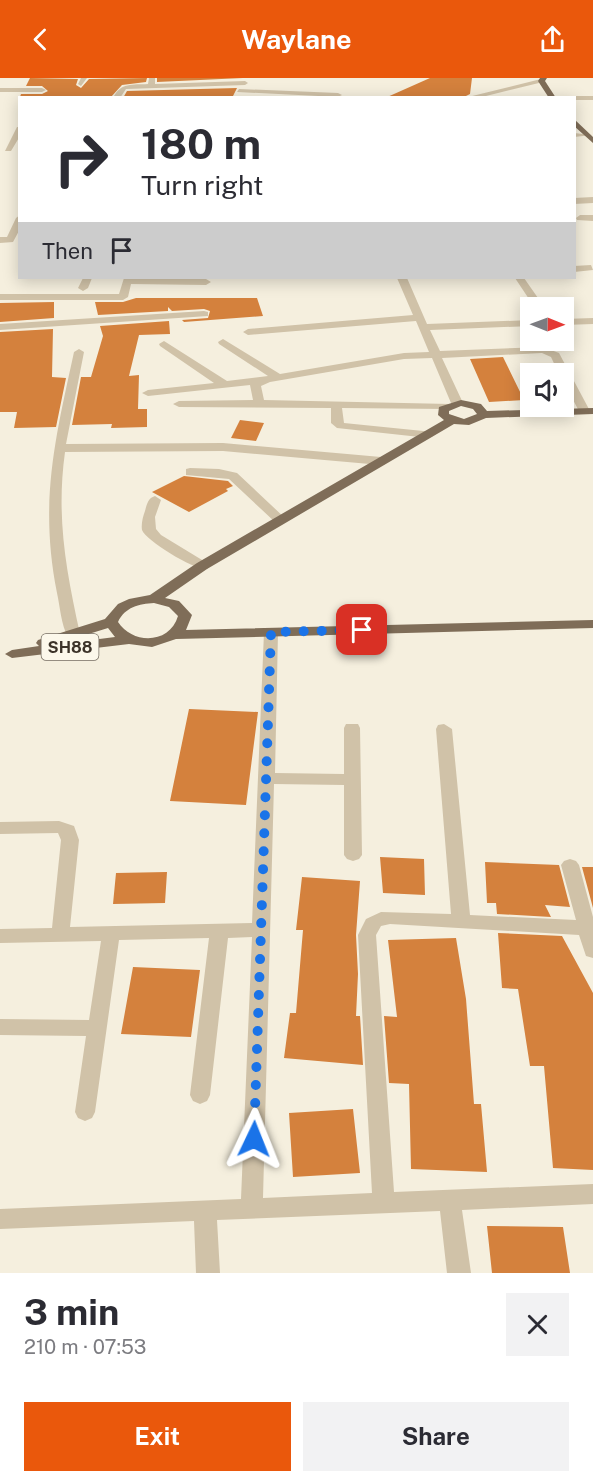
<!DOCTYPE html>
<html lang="en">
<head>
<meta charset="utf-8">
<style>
  body { margin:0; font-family:"Public Sans",sans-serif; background:#f2f2f3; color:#2b2b33; height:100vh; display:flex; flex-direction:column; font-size:22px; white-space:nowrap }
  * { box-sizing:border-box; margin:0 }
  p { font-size:20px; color:#7c7c81 }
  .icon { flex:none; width:33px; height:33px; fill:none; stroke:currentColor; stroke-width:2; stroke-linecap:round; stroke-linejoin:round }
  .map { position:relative; height:1195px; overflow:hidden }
  .details { display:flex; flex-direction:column; background:#fff; flex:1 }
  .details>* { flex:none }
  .top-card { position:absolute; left:18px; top:18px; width:558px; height:183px; border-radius:0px; box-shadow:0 3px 15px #0003; background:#fff; color:#2b2b33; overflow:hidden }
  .needle { width:39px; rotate:91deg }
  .fabs { position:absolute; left:520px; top:219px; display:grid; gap:12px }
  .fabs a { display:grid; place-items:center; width:54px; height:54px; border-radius:0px; background:#fff; box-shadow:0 3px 15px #0003; font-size:30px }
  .pin { position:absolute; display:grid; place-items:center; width:51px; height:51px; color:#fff; margin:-26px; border-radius:12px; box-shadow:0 3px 9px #0006 }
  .me { position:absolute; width:66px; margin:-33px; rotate:2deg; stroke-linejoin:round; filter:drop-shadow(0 0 4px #0008) }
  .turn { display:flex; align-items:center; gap:21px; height:126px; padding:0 24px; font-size:27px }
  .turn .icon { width:78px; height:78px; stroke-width:2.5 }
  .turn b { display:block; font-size:42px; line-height:51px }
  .then { display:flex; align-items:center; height:57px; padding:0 24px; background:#0003; gap:12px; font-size:22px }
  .round { display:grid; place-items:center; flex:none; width:63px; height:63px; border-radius:0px; background:#f2f2f3 }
  .head { display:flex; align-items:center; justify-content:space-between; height:102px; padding:0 24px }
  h1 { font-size:36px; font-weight:700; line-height:45px }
  .action { display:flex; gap:12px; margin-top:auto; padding:12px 24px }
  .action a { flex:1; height:69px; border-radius:0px; background:#ea580c; color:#fff; font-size:24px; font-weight:700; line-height:69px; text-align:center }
  .action a+a { background:#f2f2f3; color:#2b2b33 }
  header { display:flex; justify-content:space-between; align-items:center; height:78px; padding:0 24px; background:#ea580c; color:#fff; font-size:27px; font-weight:700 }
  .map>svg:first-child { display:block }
  .building { fill:#d4813d }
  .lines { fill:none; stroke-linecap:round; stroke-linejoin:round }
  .minor { fill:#d0c2a8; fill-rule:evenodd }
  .major { fill:#7f6d58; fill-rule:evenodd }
  .route { stroke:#1a73e8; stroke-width:10; stroke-dasharray:0 18 }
  .labels { text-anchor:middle; stroke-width:4.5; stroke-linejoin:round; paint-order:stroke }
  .shield { fill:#fcf8eb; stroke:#766e63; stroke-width:1.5 }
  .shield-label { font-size:16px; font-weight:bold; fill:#3c3329 }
</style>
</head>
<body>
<header><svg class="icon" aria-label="back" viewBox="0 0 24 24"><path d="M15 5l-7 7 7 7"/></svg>Waylane<svg class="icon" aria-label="share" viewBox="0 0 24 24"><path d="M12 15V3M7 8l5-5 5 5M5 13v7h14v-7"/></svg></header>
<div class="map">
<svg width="593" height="1195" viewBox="0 0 593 1195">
  <rect width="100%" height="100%" fill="#f5efde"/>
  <path class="building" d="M30,0L78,1L76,7L81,10L89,1L147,0L146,4L122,7L111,19H20L21,16H42L48,13L42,8H26Z
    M157,0H243L157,4Z
    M430,0H472L470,16L462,20H385Z
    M237,10L232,20H123L127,13Z
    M136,220H257L263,238L184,244L182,242L208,240L210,233L204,231L172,233L168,229V233L98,237L95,224H123Z
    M54,224V240L0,244V225Z
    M169,243L170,256L139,257L129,298L139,297L138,331H147V349L111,350L112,346L72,347L81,299H91L103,258L100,248Z
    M53,251L52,299L66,300L56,349L14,350L17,334H0V254Z
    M503,279L524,322L489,324L470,281Z
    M240,342L264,345L256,363L231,360Z
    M184,398L228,403L233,408L226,411L228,413L189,434L152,414Z
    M189,631L258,634L246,727L170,723Z
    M380,779L424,781L425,817L383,815Z
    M485,784L559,787L570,829L545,827L551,839L497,836L496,825H487Z
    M582,789H593V830Z
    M167,794L165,825L113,826L116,795Z
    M302,799L360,803L356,857L358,896L356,938H360L363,987L284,980L290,935H296L303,852H296Z
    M498,855L562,858L593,915V1092L553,1090L544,988H530L518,911L502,910Z
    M456,860L466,921L474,1026H481L487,1094L411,1091L409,1006L389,1005L384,938L397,939L388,862Z
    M133,889L200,892L191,959L121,956Z
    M353,1031L360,1095L293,1099L289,1035Z
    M487,1148L563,1149L570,1195H492Z"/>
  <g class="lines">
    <path class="minor" d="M81,0H87L81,8L78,6Z
      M149,0H155V6L245,3L248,5L245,7L126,11L120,20H113C121,4 132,7 148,6Z
      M541,1L543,4L478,20H464Z
      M0,10H42L46,12L42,14H0Z
      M239,11L338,15L342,17L338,19L237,14Z
      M574,18H593V22H574V20H571Z
      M17,49H20V58L11,73H5Z
      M574,55L592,57L574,59Z
      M593,119V125L574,126V120Z
      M20,137V151L13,164L0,165V159H7L16,140Z
      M580,137H593V143L577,142L576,140Z
      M574,188L591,187L593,192L574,194Z
      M83,200H92L88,210L83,213L78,210Z
      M124,200L206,201L211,204L206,207L131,206L128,219L123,222H0V216H119Z
      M397,200H407L427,246L531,242V248L430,252L440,273L543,269L559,275L590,333L588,335H580L564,305V296H559L551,279L542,275L442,280L463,325L457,328L451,325L432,280L404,281L270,304L261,308L264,322L450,326L452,328L446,331L342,330L344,345L433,354V358L429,360L337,350L331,345V330L179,329L173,326L179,323L253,322L250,307L148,318L142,315L148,312L214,305L160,268L159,266L164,263L227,303L268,298L219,266L218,264L223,261L280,296L404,275L429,274L416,243L248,257L243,254L248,251L413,237Z
      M515,200H524L545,230H535Z
      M204,233L208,234V238L0,252V246Z
      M593,240V246L564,247V241Z
      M79,271L84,274L66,366L223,365L381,379L387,383L381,387L223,373L65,374C56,439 66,492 80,556L73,560L68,559C61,547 60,528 57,515C39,424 55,362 74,274Z
      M190,390L219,391L237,395L287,442L281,446L276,445L229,401L186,397V391Z
      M155,418L161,422L155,439L156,451L161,457L207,485L209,488L207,491C196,493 146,463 142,452C141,446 143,438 145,433C147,426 148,420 155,418Z
      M271,550L278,554L275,695L344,696V650L346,646H358L360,650L362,777L359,781L353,783L347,781L344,777V707L274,706L263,1120L372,1115L358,857L366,841L381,834L451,836L436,651L438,647L444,646L452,651L470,837L576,842L561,787L564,783L570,781L576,783L579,787L593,839V880L586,878L579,857L390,846L381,848L376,857L394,1114L593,1106V1126L462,1132L471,1195H447L440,1133L217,1142L220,1195H196L194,1143L0,1151V1131L241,1121L252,859L228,860L210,1017L207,1023L200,1026L193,1023L190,1017L209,860L119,862L95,1034L92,1040L85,1043L78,1040L75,1034L86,958L0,957V941L89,942L101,863L0,865V851L52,850L61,762L58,755L0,756V744L59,743L74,748L79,762L70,849L252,845L264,554Z"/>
    <path class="major" d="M540,0H547L545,3L556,20H549L538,3Z
      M574,41L593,59V65L574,48Z
      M461,322L481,326L487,333L593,330V336L486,340L469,347L454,346L207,491L165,520L179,523L192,537L186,552L593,542V550L176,561L152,569L129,566L12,580L5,576L12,572L39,568L36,565L38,562L105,541L118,526L129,521L150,517L197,485L444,342L438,337L439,329ZM461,328L473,331L477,336L464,341L449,336V333ZM154,525L169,529L178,538C170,566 133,567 118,544C125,529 139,526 154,525ZM108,550L115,559L53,567Z"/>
  </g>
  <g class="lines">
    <path class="route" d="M254,1061L271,554L362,552"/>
  </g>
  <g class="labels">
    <rect class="shield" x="41.5" y="556" width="57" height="26" rx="4.5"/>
    <g class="shield-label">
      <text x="70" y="575">SH88</text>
    </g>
  </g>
</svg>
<div class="fabs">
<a><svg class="needle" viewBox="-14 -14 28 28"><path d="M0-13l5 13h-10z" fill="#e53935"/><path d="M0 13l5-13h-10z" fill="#7c7c81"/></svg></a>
<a><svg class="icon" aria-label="sound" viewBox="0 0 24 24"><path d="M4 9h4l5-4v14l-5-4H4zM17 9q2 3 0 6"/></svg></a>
</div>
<div class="pin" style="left:362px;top:552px;background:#d93025"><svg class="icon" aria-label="arrive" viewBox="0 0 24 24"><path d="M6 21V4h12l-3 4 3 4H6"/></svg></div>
<svg class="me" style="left:254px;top:1061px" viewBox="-20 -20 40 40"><path d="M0-17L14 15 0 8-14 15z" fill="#1a73e8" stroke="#fff" stroke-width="4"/></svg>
<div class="top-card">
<div class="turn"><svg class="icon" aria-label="right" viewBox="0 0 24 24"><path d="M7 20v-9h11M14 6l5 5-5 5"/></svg><div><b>180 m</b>Turn right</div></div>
<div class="then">Then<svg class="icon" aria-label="arrive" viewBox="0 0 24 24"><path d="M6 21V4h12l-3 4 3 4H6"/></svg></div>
</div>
</div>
<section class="details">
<div class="head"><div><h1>3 min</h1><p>210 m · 07:53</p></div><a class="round"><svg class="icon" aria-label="close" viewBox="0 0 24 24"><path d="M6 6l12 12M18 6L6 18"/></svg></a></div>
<div class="action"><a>Exit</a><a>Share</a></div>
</section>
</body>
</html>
